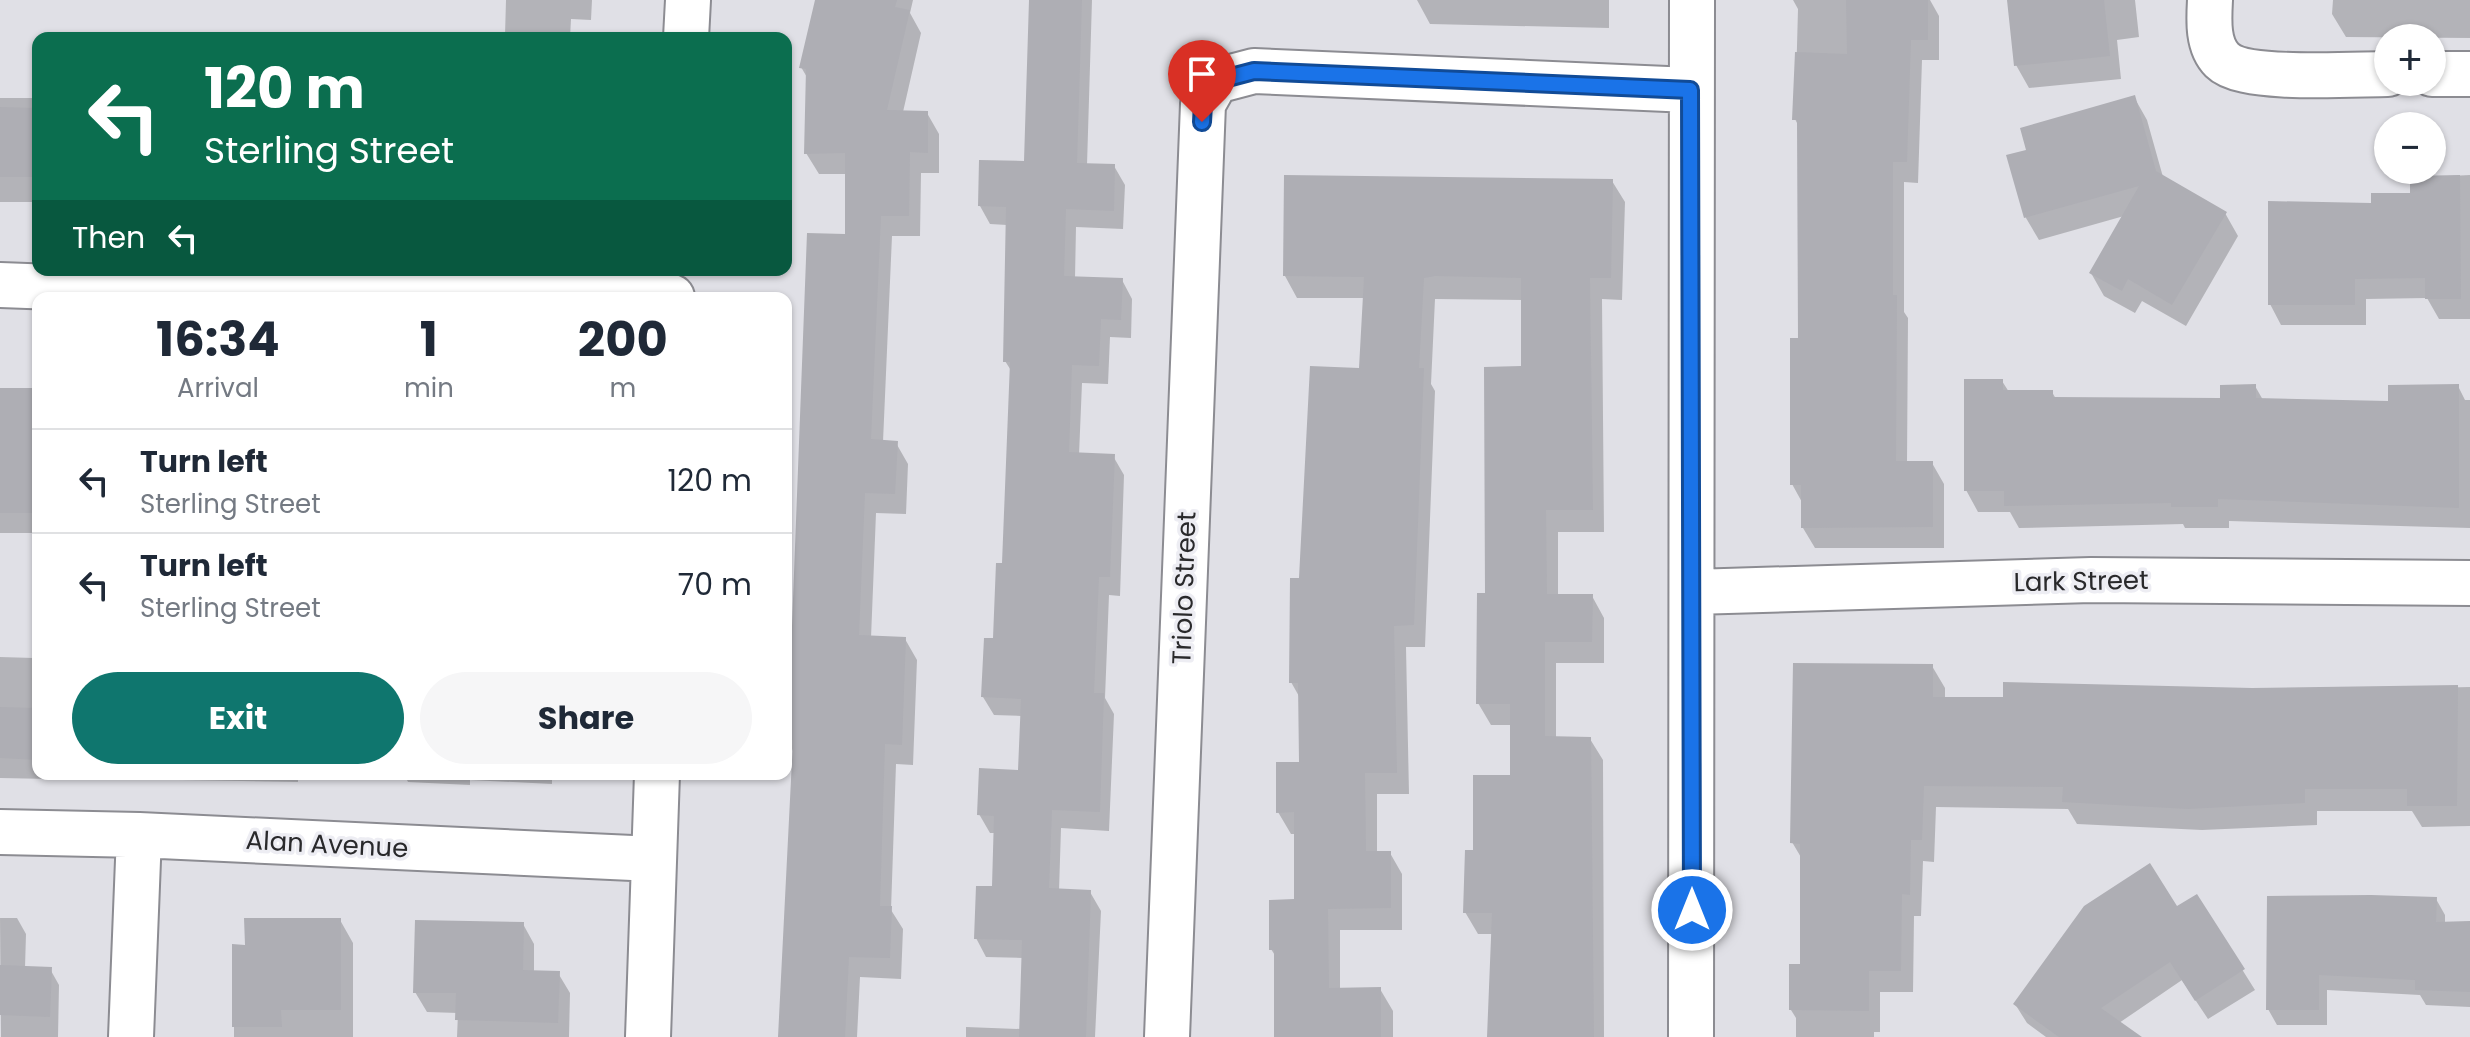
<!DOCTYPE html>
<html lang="en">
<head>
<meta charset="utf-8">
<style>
  body { margin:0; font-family:Poppins,sans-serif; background:#f6f6f7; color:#1f2937; height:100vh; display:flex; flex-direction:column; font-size:30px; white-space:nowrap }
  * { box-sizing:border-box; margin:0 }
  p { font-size:26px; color:#747a83 }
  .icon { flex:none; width:44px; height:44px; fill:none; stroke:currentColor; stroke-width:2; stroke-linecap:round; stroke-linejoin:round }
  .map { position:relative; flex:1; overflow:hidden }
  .sheet { position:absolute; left:32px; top:292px; width:760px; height:488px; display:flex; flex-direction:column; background:#fff; border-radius:16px; box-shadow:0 2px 6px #0004 }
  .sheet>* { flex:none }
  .guide { position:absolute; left:32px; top:32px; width:760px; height:244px; border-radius:16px; box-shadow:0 2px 6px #0004; background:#0b6e4f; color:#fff; overflow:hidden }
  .controls { position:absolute; left:2374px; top:24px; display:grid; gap:16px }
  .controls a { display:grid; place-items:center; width:72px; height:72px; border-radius:50%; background:#fff; box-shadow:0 2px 6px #0004; font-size:40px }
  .pin { position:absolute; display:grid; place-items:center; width:68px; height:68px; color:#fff; margin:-82px -34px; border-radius:50% 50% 50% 0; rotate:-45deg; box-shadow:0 0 8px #0007 }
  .pin .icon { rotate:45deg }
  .me { position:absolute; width:88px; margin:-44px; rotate:0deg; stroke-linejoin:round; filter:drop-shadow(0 0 6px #0008) }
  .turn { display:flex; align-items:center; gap:28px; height:168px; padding:0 40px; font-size:36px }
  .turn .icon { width:104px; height:104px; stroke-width:2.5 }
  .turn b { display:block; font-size:56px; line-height:68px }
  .then { display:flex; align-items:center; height:76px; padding:0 40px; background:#0003; gap:16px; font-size:30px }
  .eta { display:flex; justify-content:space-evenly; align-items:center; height:136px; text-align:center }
  .eta b { font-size:48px; font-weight:700; line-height:56px }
  .cta { display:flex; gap:16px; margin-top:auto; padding:16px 40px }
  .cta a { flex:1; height:92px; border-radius:48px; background:#0f766e; color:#fff; font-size:32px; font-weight:700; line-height:92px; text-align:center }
  .cta a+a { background:#f6f6f7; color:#1f2937 }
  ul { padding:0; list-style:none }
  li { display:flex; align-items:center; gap:24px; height:104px; padding:0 40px; border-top:2px solid #e0e1e3 }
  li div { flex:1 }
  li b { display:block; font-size:30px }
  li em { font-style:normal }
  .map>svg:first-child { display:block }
  .shadow { fill:#0003 }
  .building { fill:#aeaeb4 }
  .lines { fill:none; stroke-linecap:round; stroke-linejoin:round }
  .minor-casing { stroke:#8c8c92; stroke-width:48 }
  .minor { stroke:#fff; stroke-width:44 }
  .route-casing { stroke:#114b97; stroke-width:20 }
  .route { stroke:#1a73e8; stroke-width:14 }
  .labels { text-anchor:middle; stroke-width:7; stroke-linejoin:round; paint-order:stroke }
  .street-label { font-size:26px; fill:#29292b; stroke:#ededf3 }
</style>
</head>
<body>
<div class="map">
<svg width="2470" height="1037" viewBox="0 0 2470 1037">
  <rect width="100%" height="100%" fill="#e0e0e6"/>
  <path class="shadow" d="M506,0H592L591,20L571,19L570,38H475V34L505,35Z
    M817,0H913L910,13L921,33L903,112L927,113L939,134V173H921L920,236H892L883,442L896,443L908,464L906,514L876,513L871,638L905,639L917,660L913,765L896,764L891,910L903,929L901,979L860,977L857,1037H783L794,754L786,733L847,237V174H819L806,153L808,79L801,67Z
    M1031,0H1092L1087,165L1114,166L1125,185L1123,229L1076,227L1075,278L1122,280L1132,299L1131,338L1110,337L1108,384L1082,383L1079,455L1113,456L1124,475L1120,596L1109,595L1105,698L1114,714L1109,831L1061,828L1059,891L1090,892L1101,911L1095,1037H966V1027L1021,1029L1023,958L986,957L976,938L994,888L996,833H990L979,814L1019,772L1022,716L994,715L983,697L995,641L1004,565L1012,372L1005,361L1007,225L990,224L980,206L1026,163Z
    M1417,0H1609V28L1430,24Z
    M1793,0H1930L1939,16V60H1922L1918,183L1904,182V312L1908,318L1907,463H1932L1944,484V548H1815L1803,528V504L1792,484L1800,340L1799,127L1795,119L1798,9Z
    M2009,0H2135L2139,37L2117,40L2121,79L2029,88L2016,65Z
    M2333,0H2470V38L2346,37L2332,14Z
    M2134,97L2147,120L2163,177L2225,213L2238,236L2186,326L2142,301L2135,313L2104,296L2091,273L2124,216L2039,240L2026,218L2008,157L2029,151Z
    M0,98H38V202H0Z
    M2470,175V319H2439L2427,298L2366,299V325H2281L2270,304L2373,205L2412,195V178Z
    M1612,181L1625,202L1622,300L1602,299L1604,532H1558V596H1592L1604,618V663H1556V738L1590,739L1603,760L1604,1037H1489L1493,934H1478L1465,912L1475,852L1512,777V725H1491L1478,703L1487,595L1523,368V300L1435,299L1431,384L1435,391L1425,647H1406L1409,794H1377V853H1390L1402,874V930H1340V990L1380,989L1393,1011V1037H1276V957L1271,949L1296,901V834H1291L1278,812L1301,764L1300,698L1291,682L1301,580L1361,370L1365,298H1297L1285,276Z
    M2002,381L2009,392H2052L2056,399L2222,400L2255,386L2263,400L2390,403L2458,386L2465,400H2470V528L2229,521V528H2185L2183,524L2019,528L2010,512H1978L1966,490Z
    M0,389H38V533H0Z
    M34,644H38V774H50V779L0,778V657L34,658Z
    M1932,666L1945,688V699L2470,687V826L2422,827L2412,811H2317V825L2202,830L2077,824L2068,809L1936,807L1934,862L1923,861L1921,916H1914L1913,992H1880V1032H1874V1037H1796V1018L1791,1010L1802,966V859L1792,842Z
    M174,774H298V782L178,780Z
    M404,774H552V784L470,780V785L408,782Z
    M2196,896L2255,990L2208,1019L2182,980L2119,1023L2129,1037H2046L2027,1023L2015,1004Z
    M2269,898L2436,899L2445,915V924L2470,923V1007L2426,1005L2420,995L2327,990V1025H2277L2268,1009Z
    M0,918H17L26,934L25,968L50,969L59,985L58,1037H1Z
    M340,920L353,943V1037H234V946L247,947Z
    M523,924L534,944V972L558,973L570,993L569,1037H457L458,1013L427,1012L415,992Z"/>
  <path class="building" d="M815,0H897L895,7L910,10L887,110L928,111V153L910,152L909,216H881L871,439L898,441L895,494L865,493L859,635L906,637L902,745L885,744L880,906H892L890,958L849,957L845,1037H778L793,740H786V678H790L807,233L845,234V153L804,154L806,69L799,68Z
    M1029,0H1082L1077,163L1115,164L1114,211L1066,209L1064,276L1123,278L1121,320L1101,319L1099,366L1072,365L1069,452L1115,454L1110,577H1099L1094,693H1104L1100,812L1052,810L1049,888L1091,890L1086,1037H1019L1022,940L974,939L976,886H992L994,816L977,815L979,768L1018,770L1021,699L981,697L984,638H993L996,563H1002L1010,362H1003L1006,207L978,206L979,160L1024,161Z
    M1846,0H1928V40H1911L1907,162H1893V295H1897L1896,461H1933V527L1801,528V485H1790V338H1798L1797,120H1792L1795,52L1847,54Z
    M2007,0H2104L2110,56L2014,66Z
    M2135,95L2156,171L2227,212L2172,305L2128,279L2122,291L2089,273L2139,186L2024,218L2006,155L2026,150L2020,128Z
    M0,107L38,108V177H0Z
    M1284,175L1613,179L1611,278H1590L1593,510H1546L1547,594H1593L1592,642H1545V736L1591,737L1594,1037H1487L1492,913H1463L1465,850H1473V775H1510V704H1476L1477,593H1485L1484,367L1521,366V278L1435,276L1424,278L1419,368H1424L1414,625L1394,626L1397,773H1365L1366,851H1391V908L1328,909L1329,988L1381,987V1037H1274V950H1269V900L1294,899V812L1276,813V762H1299L1298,683H1289L1290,578H1299L1310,366L1359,368L1364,277L1283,276Z
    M2460,175L2461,299H2425V278L2355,279V305H2268V201L2371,203V193H2410V176Z
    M1964,379H2003V390H2053V397L2220,398V385L2256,384V398L2388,401V385L2459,384V508L2218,499V507H2171V503L2004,506V491H1964Z
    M0,388H38V513H0Z
    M1793,663L1933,664V697H2003V682L2252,688L2458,685L2457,806H2407V789H2305V803L2188,809L2062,802L2063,787L1924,786L1922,840H1911L1910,895L1902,894L1901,971H1869V1011L1789,1010V964H1800V844L1790,843Z
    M0,707L38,708V760L0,758Z
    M2150,863L2177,906L2197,894L2245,969L2195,1001L2170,962L2101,1008L2142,1037H2059L2013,1004L2084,906Z
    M2371,895L2437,897L2436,922L2470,921V992L2415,990V980L2319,975V1010H2266L2267,896Z
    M244,918H341V1010H281L282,1027H232V944L245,945Z
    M415,920L524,922L523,970L560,971L558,1023L455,1020L456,993H413Z
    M0,965L52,967L50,1017L0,1015Z"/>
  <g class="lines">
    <defs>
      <path id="minor" d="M2210,0C2209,19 2207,45 2222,60C2244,82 2354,74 2388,74
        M686,38L688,0
        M2432,74H2470
        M0,285L215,293L656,291L672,297
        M1693,592L2091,580L2470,583
        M0,832L139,835L654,859
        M131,1037L139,835
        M648,1037L657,774
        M1167,1037L1203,104L1216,81L1254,71L1690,90
        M1691,1037L1692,0"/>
    </defs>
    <use href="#minor" class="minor-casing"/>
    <use href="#minor" class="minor"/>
  </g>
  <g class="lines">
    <defs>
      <path id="route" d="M1202,122L1203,104L1216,81L1254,71L1690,90L1692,910"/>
    </defs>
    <use href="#route" class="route-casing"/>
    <use href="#route" class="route"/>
  </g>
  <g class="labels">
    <g class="street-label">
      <text transform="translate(2081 581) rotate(-1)" y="9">Lark Street</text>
      <text transform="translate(1184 588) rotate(-88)" y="9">Triolo Street</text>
      <text transform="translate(327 844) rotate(3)" y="9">Alan Avenue</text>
    </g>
  </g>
</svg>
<div class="controls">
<a>+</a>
<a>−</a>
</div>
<div class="pin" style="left:1202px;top:122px;background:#d93025"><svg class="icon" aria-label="arrive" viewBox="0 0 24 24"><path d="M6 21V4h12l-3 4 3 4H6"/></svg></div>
<svg class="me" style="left:1692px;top:910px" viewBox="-20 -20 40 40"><circle r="17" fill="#1a73e8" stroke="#fff" stroke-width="3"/><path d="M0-11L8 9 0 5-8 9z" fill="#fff"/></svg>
<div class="guide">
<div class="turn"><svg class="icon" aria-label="left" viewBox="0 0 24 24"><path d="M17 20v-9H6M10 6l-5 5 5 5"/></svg><div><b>120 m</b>Sterling Street</div></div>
<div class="then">Then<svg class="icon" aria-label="left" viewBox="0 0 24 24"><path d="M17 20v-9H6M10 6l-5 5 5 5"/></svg></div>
</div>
<section class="sheet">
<div class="eta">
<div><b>16:34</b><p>Arrival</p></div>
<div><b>1</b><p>min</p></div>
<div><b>200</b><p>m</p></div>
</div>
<ul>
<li><svg class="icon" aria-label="left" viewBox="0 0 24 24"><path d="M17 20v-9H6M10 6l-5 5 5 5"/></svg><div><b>Turn left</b><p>Sterling Street</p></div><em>120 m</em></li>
<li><svg class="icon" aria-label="left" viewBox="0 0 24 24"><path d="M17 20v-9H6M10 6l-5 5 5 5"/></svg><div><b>Turn left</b><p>Sterling Street</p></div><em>70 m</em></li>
</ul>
<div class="cta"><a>Exit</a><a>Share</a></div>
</section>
</div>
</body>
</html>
